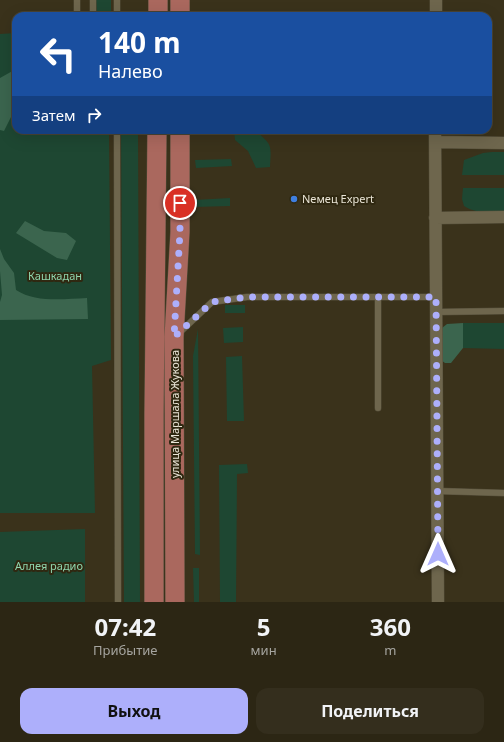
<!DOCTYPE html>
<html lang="ru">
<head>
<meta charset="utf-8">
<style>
  body { margin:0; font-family:"Noto Sans",sans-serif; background:#342e1d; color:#f1f3f6; height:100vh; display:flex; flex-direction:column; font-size:15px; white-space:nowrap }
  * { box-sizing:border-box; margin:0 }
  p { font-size:13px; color:#a6a5a0 }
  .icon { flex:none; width:22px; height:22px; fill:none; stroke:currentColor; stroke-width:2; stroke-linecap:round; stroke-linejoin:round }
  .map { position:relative; height:602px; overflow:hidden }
  .panel { display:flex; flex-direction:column; background:#2c2614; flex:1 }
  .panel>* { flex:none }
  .top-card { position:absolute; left:12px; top:12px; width:480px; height:122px; border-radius:12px; box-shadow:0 4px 16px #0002,0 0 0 1px #484334; background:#1a4fa0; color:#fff; overflow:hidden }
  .pin { position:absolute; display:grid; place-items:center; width:34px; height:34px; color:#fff; margin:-17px; border:2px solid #fff; border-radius:50%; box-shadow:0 1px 4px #0007 }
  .me { position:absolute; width:44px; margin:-22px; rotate:0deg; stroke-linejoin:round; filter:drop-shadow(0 0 3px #0008) }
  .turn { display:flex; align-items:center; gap:14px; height:84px; padding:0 20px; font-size:18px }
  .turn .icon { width:52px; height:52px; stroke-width:2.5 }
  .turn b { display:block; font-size:28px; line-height:34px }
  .then { display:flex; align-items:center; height:38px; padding:0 20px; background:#0003; gap:8px; font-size:15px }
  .eta { display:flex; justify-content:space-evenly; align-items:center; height:68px; text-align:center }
  .eta b { font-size:24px; font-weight:700; line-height:28px }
  .action { display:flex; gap:8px; margin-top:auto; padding:8px 20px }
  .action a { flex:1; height:46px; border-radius:12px; background:#adaffb; color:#111; font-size:16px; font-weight:700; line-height:46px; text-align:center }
  .action a+a { background:#342e1d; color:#f1f3f6 }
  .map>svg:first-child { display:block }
  .green { fill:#1e4732 }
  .forest { fill:#3b654e }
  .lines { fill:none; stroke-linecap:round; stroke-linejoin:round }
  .service-casing { stroke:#554f3b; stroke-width:7 }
  .minor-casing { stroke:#554f3b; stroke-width:13 }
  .primary-casing { stroke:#554f3b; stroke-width:20 }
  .service { stroke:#6e664d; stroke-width:6 }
  .minor { stroke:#6e664d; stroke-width:12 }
  .primary { stroke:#aa685e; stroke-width:19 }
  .route { stroke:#adaffb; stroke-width:7; stroke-dasharray:0 12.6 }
  .shop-dot { fill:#3f7fe0; stroke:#2f2811; stroke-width:1.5 }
  .labels { text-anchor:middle; stroke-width:4; stroke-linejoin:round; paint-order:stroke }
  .poi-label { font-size:11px; fill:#e9e4d6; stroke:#2f2811; text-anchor:start }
  .park-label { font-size:11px; fill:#8fd5ad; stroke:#2f2811 }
  .street-label { font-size:11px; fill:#e9e4d6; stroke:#2f2811 }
</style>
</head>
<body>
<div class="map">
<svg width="504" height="602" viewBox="0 0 504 602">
  <rect width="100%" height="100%" fill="#3a321b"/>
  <path class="green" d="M96,0H111V16H97Z
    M16,33V130H109L111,360L92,366L95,513H0V34Z
    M121,130H138L140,602H124Z
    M234,130H255C273,146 271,144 270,167L256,168L248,151L235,140Z
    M492,152H504V175H462L464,160L483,153Z
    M231,159L232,166L196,168L195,160Z
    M463,188H504V212C490,212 476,214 464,206L462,199Z
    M230,198V206L194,207V200Z
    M225,305H245V313H225Z
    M463,323H504V349L463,348Z
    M243,327V342L224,343L223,328Z
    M198,329L200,555L195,554L193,356Z
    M242,356L244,421H227L226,357Z
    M247,464L248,473L237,474L236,602H220L219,465Z
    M85,529V602H0V532Z
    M193,568H199V602H194Z"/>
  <path class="forest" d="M16,69V107L4,131L0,130V78Z
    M25,221L44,231L66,233L76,241L67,260L57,258L16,233Z
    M0,249L4,259L14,273L16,290C36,303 64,299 87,298L88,319L0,320V302L2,295L0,271Z
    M463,323V348L451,363H445L441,360L442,328L447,324Z"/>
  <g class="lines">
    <defs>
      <path id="service" d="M93,0V16
        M77,16V0
        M117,16V0
        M117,130L118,602
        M378,297V408
        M436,312L504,311
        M178,334L212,302L247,297H436
        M437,491L504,493"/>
      <path id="minor" d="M436,16V0
        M435,130L438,602
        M435,142L504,143
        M435,218L504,217"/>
      <path id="primary" d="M180,0V16
        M158,16V0
        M154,602V414L157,130
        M175,602L174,337L180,232V130"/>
    </defs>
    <use href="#service" class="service-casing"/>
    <use href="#minor" class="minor-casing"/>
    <use href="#primary" class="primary-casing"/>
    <use href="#service" class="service"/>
    <use href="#minor" class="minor"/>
    <use href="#primary" class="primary"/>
  </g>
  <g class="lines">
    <path class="route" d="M180,203V232L174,337L212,302L247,297H436L438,554"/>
  </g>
  <circle class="shop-dot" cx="294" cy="199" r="4"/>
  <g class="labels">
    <g class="poi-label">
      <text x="302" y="203">Nемец Expert</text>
    </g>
    <g class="park-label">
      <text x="55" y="280">Кашкадан</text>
      <text x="49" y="570">Аллея радио</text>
    </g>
    <g class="street-label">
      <text transform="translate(175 414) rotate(-90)" y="4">улица Маршала Жукова</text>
    </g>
  </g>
</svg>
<div class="pin" style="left:180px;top:203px;background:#d93025"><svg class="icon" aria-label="arrive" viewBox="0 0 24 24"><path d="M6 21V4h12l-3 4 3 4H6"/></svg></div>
<svg class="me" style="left:438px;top:554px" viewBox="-20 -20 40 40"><path d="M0-17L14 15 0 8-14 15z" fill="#adaffb" stroke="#fff" stroke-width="4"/></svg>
<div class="top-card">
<div class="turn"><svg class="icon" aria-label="left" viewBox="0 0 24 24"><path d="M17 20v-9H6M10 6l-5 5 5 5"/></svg><div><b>140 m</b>Налево</div></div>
<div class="then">Затем<svg class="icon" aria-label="right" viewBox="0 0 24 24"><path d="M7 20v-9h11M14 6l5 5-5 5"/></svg></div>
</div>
</div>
<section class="panel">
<div class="eta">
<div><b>07:42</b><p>Прибытие</p></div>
<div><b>5</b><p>мин</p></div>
<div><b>360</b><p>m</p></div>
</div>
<div class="action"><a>Выход</a><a>Поделиться</a></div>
</section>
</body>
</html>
